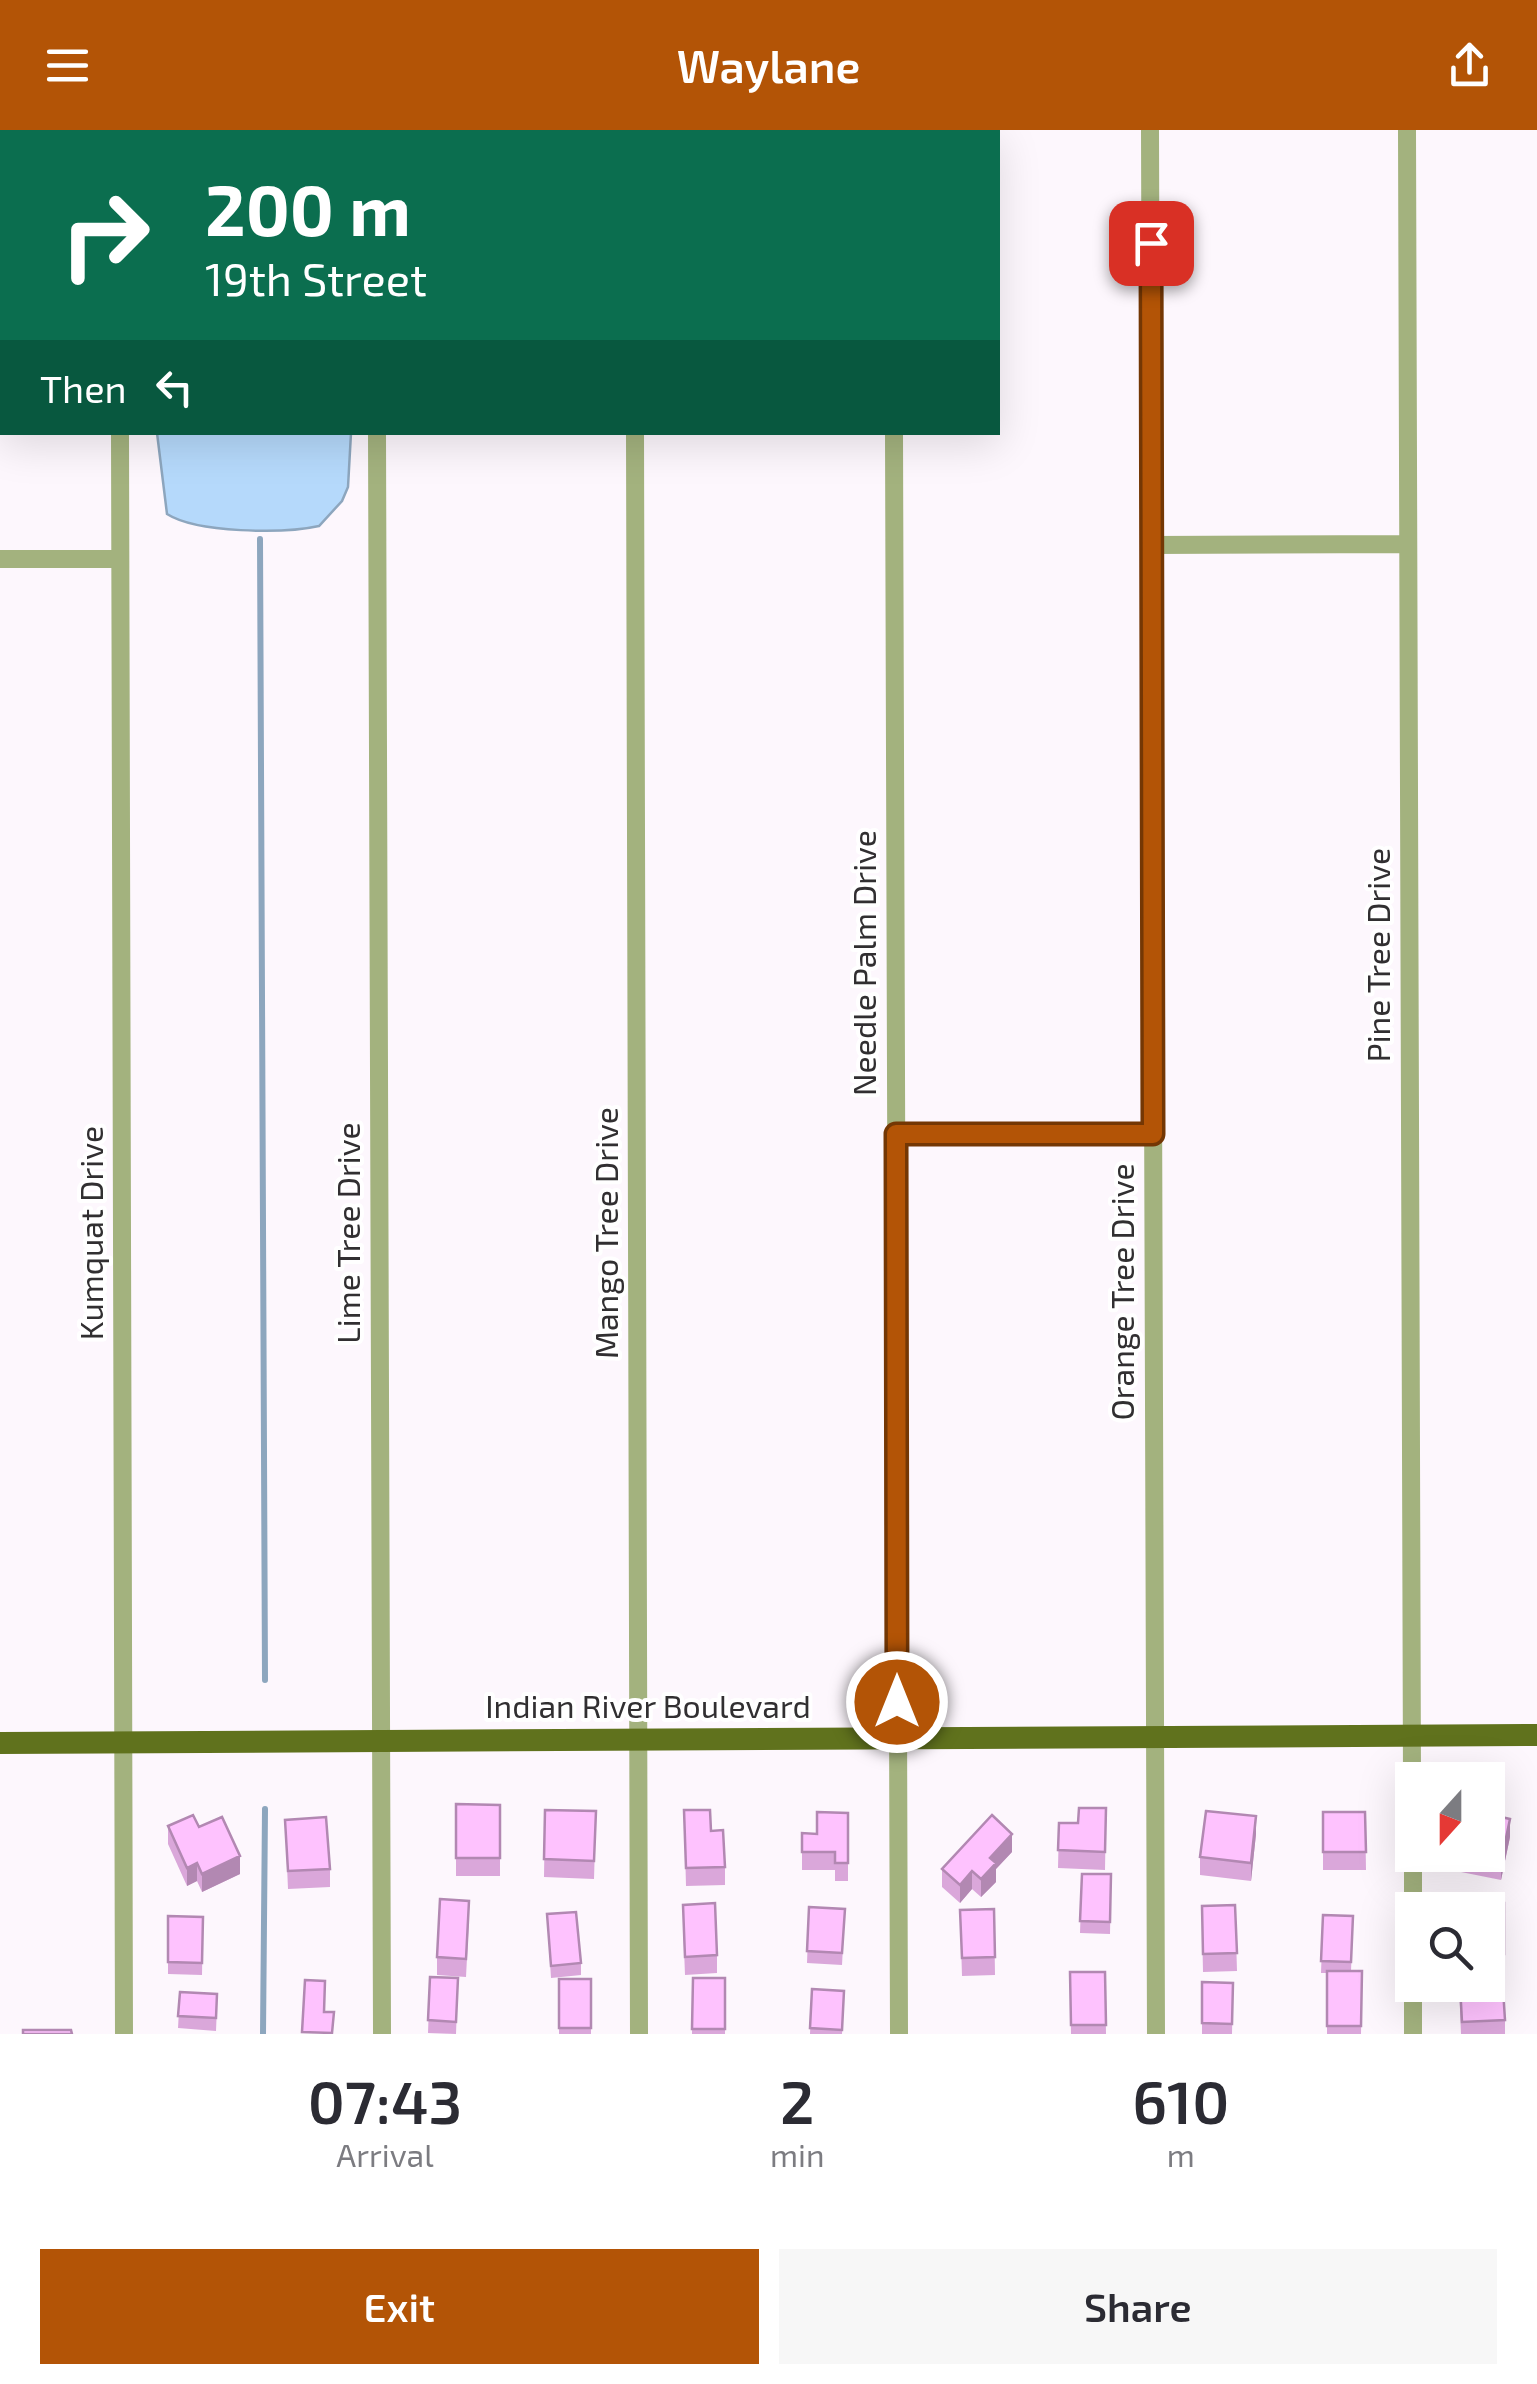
<!DOCTYPE html>
<html lang="en">
<head>
<meta charset="utf-8">
<style>
  body { margin:0; font-family:"Exo 2",sans-serif; background:#f7f7f7; color:#2b2b33; height:100vh; display:flex; flex-direction:column; font-size:38px; white-space:nowrap }
  * { box-sizing:border-box; margin:0 }
  p { font-size:32px; color:#7c7c81 }
  .icon { flex:none; width:55px; height:55px; fill:none; stroke:currentColor; stroke-width:2; stroke-linecap:round; stroke-linejoin:round }
  .map { position:relative; height:1904px; overflow:hidden }
  .sheet { display:flex; flex-direction:column; background:#fff; flex:1 }
  .sheet>* { flex:none }
  .guide { position:absolute; left:0px; top:0px; width:1000px; height:305px; box-shadow:0 10px 40px #0002; background:#0b6e4f; color:#fff; overflow:hidden }
  .needle { width:65px; rotate:201deg }
  .buttons { position:absolute; left:1395px; top:1632px; display:grid; gap:20px }
  .buttons a { display:grid; place-items:center; width:110px; height:110px; border-radius:0px; background:#fff; box-shadow:0 10px 40px #0002; font-size:50px }
  .pin { position:absolute; display:grid; place-items:center; width:85px; height:85px; color:#fff; margin:-42px; border-radius:20px; box-shadow:0 5px 15px #0006 }
  .me { position:absolute; width:110px; margin:-55px; rotate:0deg; stroke-linejoin:round; filter:drop-shadow(0 0 8px #0008) }
  .turn { display:flex; align-items:center; gap:35px; height:210px; padding:0 40px; font-size:45px }
  .turn .icon { width:130px; height:130px; stroke-width:2.5 }
  .turn b { display:block; font-size:70px; line-height:85px }
  .then { display:flex; align-items:center; height:95px; padding:0 40px; background:#0003; gap:20px; font-size:38px }
  .eta { display:flex; justify-content:space-evenly; align-items:center; height:170px; text-align:center }
  .eta b { font-size:60px; font-weight:600; line-height:70px }
  .cta { display:flex; gap:20px; margin-top:auto; padding:20px 40px }
  .cta a { flex:1; height:115px; border-radius:0px; background:#b35406; color:#fff; font-size:40px; font-weight:600; line-height:115px; text-align:center }
  .cta a+a { background:#f7f7f7; color:#2b2b33 }
  header { display:flex; justify-content:space-between; align-items:center; height:130px; padding:0 40px; background:#b35406; color:#fff; font-size:45px; font-weight:600 }
  .map>svg:first-child { display:block }
  .water { fill:#b5d9fb; stroke:#8da6be; stroke-width:2.5 }
  .lines { fill:none; stroke-linecap:round; stroke-linejoin:round }
  .stream { stroke:#8da6be; stroke-width:6 }
  .minor { stroke:#a3b27e; stroke-width:18 }
  .major { stroke:#60721d; stroke-width:22 }
  .wall { fill:#daa7da }
  .shaded-wall { fill:#b288b2 }
  .building { fill:#fec2fe; stroke:#b288b2; stroke-width:2.5 }
  .route-casing { stroke:#743704; stroke-width:25 }
  .route { stroke:#b35406; stroke-width:18 }
  .labels { text-anchor:middle; stroke-width:8; stroke-linejoin:round; paint-order:stroke }
  .street-label { font-size:32px; fill:#312f31; stroke:#fff }
</style>
</head>
<body>
<header><svg class="icon" aria-label="menu" viewBox="0 0 24 24"><path d="M4 6h16M4 12h16M4 18h16"/></svg>Waylane<svg class="icon" aria-label="share" viewBox="0 0 24 24"><path d="M12 15V3M7 8l5-5 5 5M5 13v7h14v-7"/></svg></header>
<div class="map">
<svg width="1537" height="1904" viewBox="0 0 1537 1904">
  <rect width="100%" height="100%" fill="#fdf7fd"/>
  <path class="water" d="M157,303H351L348,357L342,371L319,396C283,404 197,403 167,384Z"/>
  <g class="lines">
    <path class="stream" d="M260,409L265,1550
      M263,1904L265,1679"/>
    <path class="minor" d="M119,0V2
      M377,0V2
      M635,0V2
      M893,0V2
      M1150,0L1156,1904
      M1407,0L1412,1650
      M120,302L124,1904
      M377,302L382,1904
      M635,302L639,1904
      M894,302L899,1904
      M1151,415L1408,414
      M0,429H120
      M896,1004H1153
      M1413,1725V1780
      M1413,1855V1904"/>
    <path class="major" d="M0,1613L1537,1605"/>
  </g>
  <path class="wall" d="M456,1674L500,1675V1746H456Z
    M1106,1678L1105,1740L1058,1738L1059,1693H1078Z
    M545,1680L596,1681L594,1749L544,1747Z
    M684,1680L711,1701L725,1737V1755L686,1756Z
    M1323,1682H1365L1366,1740H1323Z
    M848,1683V1751H835V1740H802V1703L817,1704Z
    M285,1690L330,1739V1757L288,1759Z
    M168,1696L199,1697L240,1744L202,1762L197,1751L187,1756L168,1714Z
    M1256,1704L1251,1751L1200,1745V1727Z
    M1510,1707L1501,1750L1456,1741V1725H1488Z
    M1012,1722L996,1739V1752L981,1767L972,1759L960,1773L942,1757V1739Z
    M1082,1744H1111L1110,1804L1080,1803Z
    M1504,1773V1842H1488V1780Z
    M1235,1775L1237,1841L1203,1842L1202,1794Z
    M809,1777L845,1779L842,1835L807,1833Z
    M994,1779L995,1845L962,1846L960,1780Z
    M547,1784L581,1833V1845L551,1848Z
    M1323,1785L1353,1786L1351,1841H1362L1361,1904H1327V1843H1321Z
    M168,1786L203,1787L202,1845L168,1844Z
    M469,1789L466,1847L437,1845V1827Z
    M683,1793L717,1825V1843L685,1845Z
    M1070,1842H1105L1106,1904H1071Z
    M430,1847L458,1848L456,1904L428,1903Z
    M693,1848H725V1904H692Z
    M559,1849H591V1904H559Z
    M1202,1852L1233,1853L1232,1904H1202Z
    M1459,1855L1505,1890V1904H1461Z
    M812,1859L844,1861L842,1904H810Z
    M180,1862L217,1876L216,1901L178,1898Z"/>
  <path class="shaded-wall" d="M1256,1686V1704L1251,1751V1733Z
    M1510,1689V1707L1501,1750V1732Z
    M1012,1704V1722L996,1739V1752L981,1767V1749L990,1728Z
    M240,1726V1744L202,1762V1744Z
    M197,1733V1751L187,1756V1738Z
    M972,1741V1759L960,1773V1755Z"/>
  <path class="building" d="M456,1674L500,1675V1728H456Z
    M1079,1678H1106L1105,1722L1058,1720L1059,1693H1078Z
    M545,1680L596,1681L594,1731L544,1729Z
    M684,1680H710L711,1701L723,1700L725,1737L686,1738Z
    M1206,1681L1256,1686L1251,1733L1200,1727Z
    M817,1682L848,1683V1733H835V1722H802V1703L817,1704Z
    M1323,1682H1365L1366,1722H1323Z
    M1488,1684L1510,1689L1501,1732L1466,1725H1488Z
    M193,1685L199,1697L222,1687L240,1726L202,1744L197,1733L187,1738L168,1696Z
    M992,1685L1012,1704L990,1728L996,1733L981,1749L972,1741L960,1755L942,1739Z
    M326,1687L330,1739L288,1741L285,1690Z
    M1082,1744H1111L1110,1792L1080,1791Z
    M440,1769L469,1771L466,1829L437,1827Z
    M1468,1772L1504,1773V1824H1488V1780H1468Z
    M715,1773L717,1825L685,1827L683,1775Z
    M1235,1775L1237,1823L1203,1824L1202,1776Z
    M809,1777L845,1779L842,1823L807,1821Z
    M994,1779L995,1827L962,1828L960,1780Z
    M576,1782L581,1833L551,1836L547,1784Z
    M1323,1785L1353,1786L1351,1832L1321,1831Z
    M168,1786L203,1787L202,1833L168,1832Z
    M1327,1841H1362L1361,1896H1327Z
    M1070,1842H1105L1106,1895H1071Z
    M1502,1843L1505,1890L1462,1892L1460,1855H1488V1844Z
    M430,1847L458,1848L456,1892L428,1890Z
    M693,1848H725V1899H692Z
    M559,1849H591V1898H559Z
    M305,1850L325,1851L324,1882H334L332,1903L302,1902Z
    M1202,1852L1233,1853L1232,1894L1202,1893Z
    M812,1859L844,1861L842,1900L810,1898Z
    M180,1862L217,1864L216,1888L178,1886Z
    M23,1900H71L72,1904H23Z"/>
  <g class="lines">
    <defs>
      <path id="route" d="M897,1572L896,1004H1153L1151,113"/>
    </defs>
    <use href="#route" class="route-casing"/>
    <use href="#route" class="route"/>
  </g>
  <g class="labels">
    <g class="street-label">
      <text transform="translate(1379 825) rotate(-90)" y="11">Pine Tree Drive</text>
      <text transform="translate(865 833) rotate(-90)" y="11">Needle Palm Drive</text>
      <text transform="translate(92 1103) rotate(-90)" y="11">Kumquat Drive</text>
      <text transform="translate(349 1103) rotate(-90)" y="11">Lime Tree Drive</text>
      <text transform="translate(607 1103) rotate(-90)" y="11">Mango Tree Drive</text>
      <text transform="translate(1123 1162) rotate(-90)" y="11">Orange Tree Drive</text>
      <text x="648" y="1588">Indian River Boulevard</text>
    </g>
  </g>
</svg>
<div class="buttons">
<a><svg class="needle" viewBox="-14 -14 28 28"><path d="M0-13l5 13h-10z" fill="#e53935"/><path d="M0 13l5-13h-10z" fill="#7c7c81"/></svg></a>
<a><svg class="icon" aria-label="search" viewBox="0 0 24 24"><circle cx="10" cy="10" r="6"/><path d="M15 15l6 6"/></svg></a>
</div>
<div class="pin" style="left:1151px;top:113px;background:#d93025"><svg class="icon" aria-label="arrive" viewBox="0 0 24 24"><path d="M6 21V4h12l-3 4 3 4H6"/></svg></div>
<svg class="me" style="left:897px;top:1572px" viewBox="-20 -20 40 40"><circle r="17" fill="#b35406" stroke="#fff" stroke-width="3"/><path d="M0-11L8 9 0 5-8 9z" fill="#fff"/></svg>
<div class="guide">
<div class="turn"><svg class="icon" aria-label="right" viewBox="0 0 24 24"><path d="M7 20v-9h11M14 6l5 5-5 5"/></svg><div><b>200 m</b>19th Street</div></div>
<div class="then">Then<svg class="icon" aria-label="left" viewBox="0 0 24 24"><path d="M17 20v-9H6M10 6l-5 5 5 5"/></svg></div>
</div>
</div>
<section class="sheet">
<div class="eta">
<div><b>07:43</b><p>Arrival</p></div>
<div><b>2</b><p>min</p></div>
<div><b>610</b><p>m</p></div>
</div>
<div class="cta"><a>Exit</a><a>Share</a></div>
</section>
</body>
</html>
